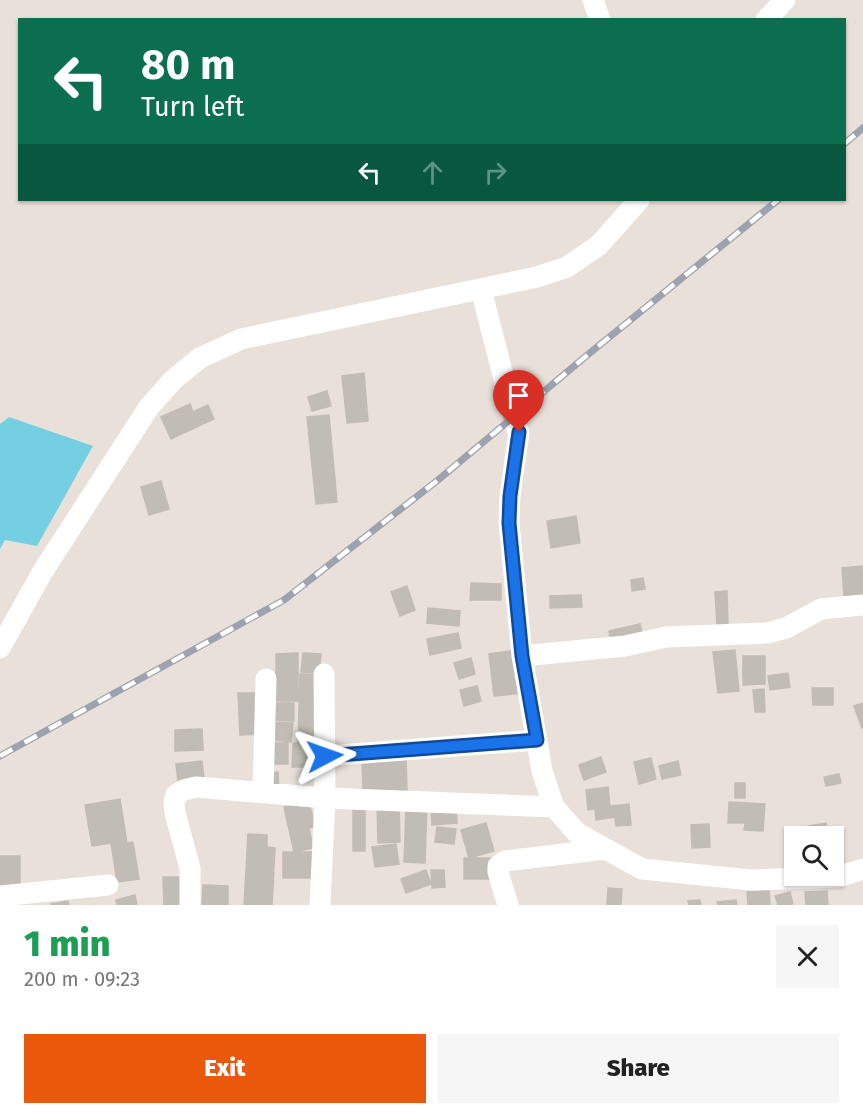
<!DOCTYPE html>
<html lang="en">
<head>
<meta charset="utf-8">
<style>
  body { margin:0; font-family:"Fira Sans",sans-serif; background:#f6f6f6; color:#222; height:100vh; display:flex; flex-direction:column; font-size:22px; white-space:nowrap }
  * { box-sizing:border-box; margin:0 }
  p { font-size:20px; color:#767676 }
  .icon { flex:none; width:33px; height:33px; fill:none; stroke:currentColor; stroke-width:2; stroke-linecap:round; stroke-linejoin:round }
  .map { position:relative; height:905px; overflow:hidden }
  .panel { display:flex; flex-direction:column; background:#fff; flex:1 }
  .panel>* { flex:none }
  .banner { position:absolute; left:18px; top:18px; width:828px; height:183px; border-radius:0px; box-shadow:0 2px 4px #0004; background:#0b6e4f; color:#fff; overflow:hidden }
  .controls { position:absolute; left:784px; top:826px; display:grid; gap:12px }
  .controls a { display:grid; place-items:center; width:60px; height:60px; border-radius:0px; background:#fff; box-shadow:0 2px 4px #0004; font-size:30px }
  .pin { position:absolute; display:grid; place-items:center; width:51px; height:51px; color:#fff; margin:-62px -26px; border-radius:50% 50% 50% 0; rotate:-45deg; box-shadow:0 0 6px #0007 }
  .pin .icon { rotate:45deg }
  .me { position:absolute; width:66px; margin:-33px; rotate:86deg; stroke-linejoin:round; filter:drop-shadow(0 0 4px #0008) }
  .turn { display:flex; align-items:center; gap:21px; height:126px; padding:0 24px; font-size:27px }
  .turn .icon { width:78px; height:78px; stroke-width:2.5 }
  .turn b { display:block; font-size:42px; line-height:51px }
  .lanes { display:flex; align-items:center; height:57px; padding:0 24px; background:#0003; justify-content:center; gap:30px; direction:ltr }
  .lanes .off { opacity:.35 }
  .round { display:grid; place-items:center; flex:none; width:63px; height:63px; border-radius:0px; background:#f6f6f6 }
  .summary { display:flex; align-items:center; justify-content:space-between; height:102px; padding:0 24px }
  h1 { font-size:36px; font-weight:800; line-height:45px; color:#1e9e55 }
  .primary-button { display:flex; gap:12px; margin-top:auto; padding:12px 24px }
  .primary-button a { flex:1; height:69px; border-radius:0px; background:#ea580c; color:#fff; font-size:24px; font-weight:800; line-height:69px; text-align:center }
  .primary-button a+a { background:#f6f6f6; color:#222 }
  .map>svg:first-child { display:block }
  .water { fill:#75cfe2 }
  .building { fill:#c1bcb5; stroke:#c3bcb4; stroke-width:1.5 }
  .lines { fill:none; stroke-linecap:round; stroke-linejoin:round }
  .minor-tunnel { stroke:#c1bbb5; stroke-width:21; stroke-dasharray:21 10; stroke-linecap:butt }
  .minor { stroke:#fff; stroke-width:21 }
  .rail-casing { stroke:#9da2b0; stroke-width:7 }
  .rail { stroke:#fff; stroke-width:4.5; stroke-dasharray:14; stroke-linecap:butt }
  .route-casing { stroke:#114b97; stroke-width:15 }
  .route { stroke:#1a73e8; stroke-width:10 }
</style>
</head>
<body>
<div class="map">
<svg width="863" height="905" viewBox="0 0 863 905">
  <rect width="100%" height="100%" fill="#e8e0d9"/>
  <path class="water" d="M9,417L93,446L37,546L5,540L0,549V424Z"/>
  <path class="building" d="M364,373L368,421L347,423L342,376Z
    M327,391L331,406L312,411L308,397Z
    M190,404L193,412L208,405L214,419L171,439L161,417Z
    M329,415L337,502L316,504L307,417Z
    M161,481L169,509L149,515L141,487Z
    M576,516L580,543L551,548L547,521Z
    M862,566L863,595L844,596L842,568Z
    M643,578L645,589L632,591L631,580Z
    M471,583L501,584V600H470Z
    M407,586L415,610L400,616L391,592Z
    M727,591L728,626L717,627L715,592Z
    M581,595L582,607L550,608V596Z
    M428,608L460,611L459,626L427,623Z
    M640,624L644,642L612,649L609,631Z
    M458,633L461,648L430,655L427,639Z
    M518,650L524,693L494,696L489,654Z
    M735,650L739,691L718,693L713,652Z
    M298,653V701H276V654Z
    M303,653L321,654L319,673L301,672Z
    M743,656H765V684L743,685Z
    M471,658L475,674L459,679L454,663Z
    M788,673L790,687L770,690L768,676Z
    M300,674L323,675L322,742H298Z
    M477,686L481,701L464,706L460,690Z
    M812,688H833V705H813Z
    M764,689L765,712H755L753,690Z
    M238,693H258L260,734L240,735Z
    M274,703H294V721L274,720Z
    M863,703V728H862L854,706Z
    M274,722L293,723L291,742L272,740Z
    M202,729L203,750L175,751V730Z
    M270,743H288V764H270Z
    M293,743L322,744L321,767H292Z
    M406,757L407,791L363,792L362,758Z
    M601,757L606,772L584,780L579,765Z
    M651,758L656,779L639,784L634,762Z
    M202,761L204,779L178,782L176,764Z
    M678,761L681,775L662,779L659,766Z
    M278,772L279,789L267,790L266,773Z
    M839,774L841,783L826,786L824,777Z
    M735,783H745V798H735Z
    M608,787L610,806L629,804L631,825L616,826L615,817L596,820L595,809L588,810L586,790Z
    M120,799L127,843L133,842L139,879L117,882L111,843L92,846L85,805Z
    M309,801L315,827L309,828L313,848L294,852L284,807Z
    M399,802L400,842L378,843L377,803Z
    M729,802L765,804L763,831L744,830L745,823H728Z
    M406,805H427L425,863L404,862Z
    M456,806L457,823L432,825L431,808Z
    M353,810L365,811V851H353Z
    M486,823L494,851L469,858L461,830Z
    M826,823L828,837H810L808,826Z
    M709,824L710,847L692,848L691,825Z
    M437,827L456,829L454,844L435,842Z
    M248,834L267,835V847L275,848L272,905H244Z
    M396,844L399,864L375,867L372,847Z
    M283,852H315V878H283Z
    M0,856H20V888H0Z
    M464,858H497V879H464Z
    M426,870L431,884L406,893L401,879Z
    M431,870H444L445,887L432,888Z
    M163,877H181L182,905H164Z
    M203,885L228,886V905H202Z
    M608,888L622,889L621,905H607Z
    M769,891L770,905H748L747,892Z
    M827,891L828,905H806L805,892Z
    M790,892L793,904L778,905L775,896Z
    M135,895L137,905H117L116,900Z
    M700,900L701,905H689L688,901Z
    M736,900L737,905H718L717,902Z
    M68,901L69,905H52L51,904Z"/>
  <g class="lines">
    <path class="minor-tunnel" d="M509,399L517,429"/>
    <path class="minor" d="M593,0L600,20
      M766,20L785,0
      M481,289L509,399
      M517,429L519,432L510,496L509,523L522,656L542,771L554,807L577,833L642,869L751,880L838,877L863,869
      M0,648L43,571L149,407L173,380L200,358L241,339L537,277L567,267L599,245L639,200
      M522,656L625,646L666,637L767,633L786,628L821,609L863,605
      M325,756L537,740
      M263,792L266,679
      M0,896L108,885
      M190,905V868L175,813L174,802L176,795L184,790L196,787L325,798L554,807
      M320,905L325,798L324,674
      M508,905L498,872V866L505,861L606,849"/>
    <defs>
      <path id="rail" d="M844,144L863,128
        M0,756L284,600L438,480L591,352L778,200"/>
    </defs>
    <use href="#rail" class="rail-casing"/>
    <use href="#rail" class="rail"/>
  </g>
  <g class="lines">
    <defs>
      <path id="route" d="M325,756L537,740L522,656L509,523L510,496L519,432"/>
    </defs>
    <use href="#route" class="route-casing"/>
    <use href="#route" class="route"/>
  </g>
</svg>
<div class="controls">
<a><svg class="icon" aria-label="search" viewBox="0 0 24 24"><circle cx="10" cy="10" r="6"/><path d="M15 15l6 6"/></svg></a>
</div>
<div class="pin" style="left:519px;top:432px;background:#d93025"><svg class="icon" aria-label="arrive" viewBox="0 0 24 24"><path d="M6 21V4h12l-3 4 3 4H6"/></svg></div>
<svg class="me" style="left:325px;top:756px" viewBox="-20 -20 40 40"><path d="M0-17L14 15 0 8-14 15z" fill="#1a73e8" stroke="#fff" stroke-width="4"/></svg>
<div class="banner">
<div class="turn"><svg class="icon" aria-label="left" viewBox="0 0 24 24"><path d="M17 20v-9H6M10 6l-5 5 5 5"/></svg><div><b>80 m</b>Turn left</div></div>
<div class="lanes"><svg class="icon" aria-label="left" viewBox="0 0 24 24"><path d="M17 20v-9H6M10 6l-5 5 5 5"/></svg><svg class="icon off" aria-label="ahead" viewBox="0 0 24 24"><path d="M12 20V5M6 11l6-6 6 6"/></svg><svg class="icon off" aria-label="right" viewBox="0 0 24 24"><path d="M7 20v-9h11M14 6l5 5-5 5"/></svg></div>
</div>
</div>
<section class="panel">
<div class="summary"><div><h1>1 min</h1><p>200 m · 09:23</p></div><a class="round"><svg class="icon" aria-label="close" viewBox="0 0 24 24"><path d="M6 6l12 12M18 6L6 18"/></svg></a></div>
<div class="primary-button"><a>Exit</a><a>Share</a></div>
</section>
</body>
</html>
